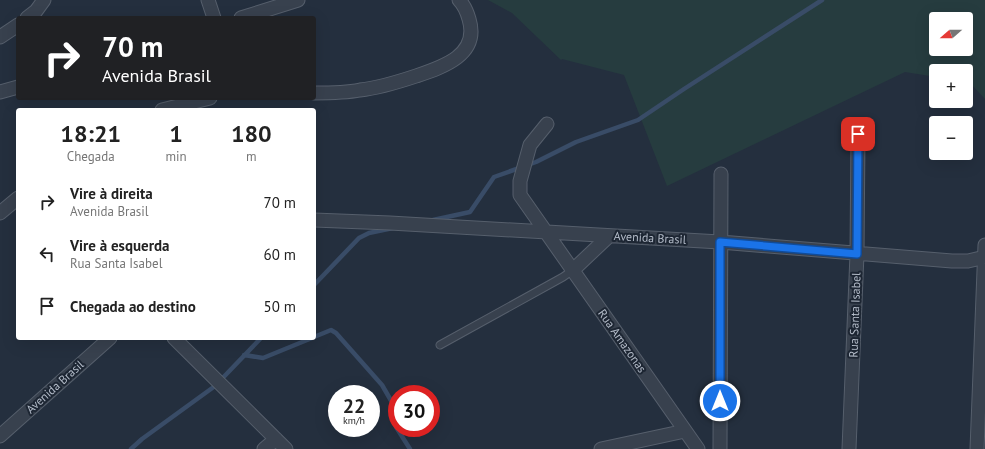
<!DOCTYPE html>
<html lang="pt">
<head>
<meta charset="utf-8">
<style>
  body { margin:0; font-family:"PT Sans",sans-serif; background:#f2f2f2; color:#222; height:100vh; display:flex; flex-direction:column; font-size:15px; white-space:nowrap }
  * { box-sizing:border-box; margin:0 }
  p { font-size:13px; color:#767676 }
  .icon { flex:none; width:22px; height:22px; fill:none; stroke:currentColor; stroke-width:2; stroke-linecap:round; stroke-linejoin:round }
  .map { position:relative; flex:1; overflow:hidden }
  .details { position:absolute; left:16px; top:108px; width:300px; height:232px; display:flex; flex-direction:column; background:#fff; border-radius:4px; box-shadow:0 4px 16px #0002 }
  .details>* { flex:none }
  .banner { position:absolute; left:16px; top:16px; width:300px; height:84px; border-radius:4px; box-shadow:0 4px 16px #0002; background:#202124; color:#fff; overflow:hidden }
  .needle { width:26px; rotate:250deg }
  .buttons { position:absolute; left:929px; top:12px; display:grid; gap:8px }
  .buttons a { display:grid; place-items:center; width:44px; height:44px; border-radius:4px; background:#fff; box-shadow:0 4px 16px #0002; font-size:20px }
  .speed { position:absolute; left:328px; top:385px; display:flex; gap:8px; font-size:20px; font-weight:700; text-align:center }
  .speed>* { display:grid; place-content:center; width:52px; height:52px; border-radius:50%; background:#fff; box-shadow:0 4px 16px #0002; line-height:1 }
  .speed small { font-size:10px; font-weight:400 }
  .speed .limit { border:6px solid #d22; background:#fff; color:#111 }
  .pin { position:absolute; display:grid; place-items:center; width:34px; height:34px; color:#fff; margin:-17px; border-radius:8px; box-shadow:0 2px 6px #0006 }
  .me { position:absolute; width:44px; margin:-22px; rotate:0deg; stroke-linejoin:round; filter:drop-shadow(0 0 3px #0008) }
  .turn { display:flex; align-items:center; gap:14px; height:84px; padding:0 20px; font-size:18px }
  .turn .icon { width:52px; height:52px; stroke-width:2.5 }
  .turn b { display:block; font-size:28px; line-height:34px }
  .eta { display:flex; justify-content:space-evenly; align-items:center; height:68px; text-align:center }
  .eta b { font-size:24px; font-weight:700; line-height:28px }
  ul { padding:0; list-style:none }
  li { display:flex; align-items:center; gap:12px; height:52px; padding:0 20px }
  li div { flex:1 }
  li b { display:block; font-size:15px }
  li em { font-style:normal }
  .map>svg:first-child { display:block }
  .green { fill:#263c3f; fill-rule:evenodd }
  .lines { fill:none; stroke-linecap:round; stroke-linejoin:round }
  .stream { stroke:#394c67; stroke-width:4.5 }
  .lane-casing { stroke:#565f6c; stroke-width:9 }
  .street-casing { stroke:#565f6c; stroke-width:15 }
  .lane { stroke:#38414e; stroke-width:7 }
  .street { stroke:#38414e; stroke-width:13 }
  .route-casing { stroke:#114b97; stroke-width:10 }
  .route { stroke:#1a73e8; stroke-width:7 }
  .labels { text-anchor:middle; stroke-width:4; stroke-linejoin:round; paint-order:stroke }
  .street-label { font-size:12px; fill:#b4bcc9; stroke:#1d2633 }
</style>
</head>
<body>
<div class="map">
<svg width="985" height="449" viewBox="0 0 985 449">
  <rect width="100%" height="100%" fill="#242f3e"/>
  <path class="green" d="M488,0H985V99L969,82H966V71H936V77L905,72L667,186L624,75L562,59L561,60L512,13ZM936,19H966V49H936Z"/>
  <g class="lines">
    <path class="stream" d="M433,220L470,212L494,177L536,162L576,142L638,120L684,89L822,0
      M314,285L359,238L369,233L393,228
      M314,337L331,330L336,333L382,385L393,404L396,427L410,449
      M244,355L263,358L312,338
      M131,449L142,439L215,386L261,338"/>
    <defs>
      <path id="lane" d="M440,345L563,277L573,270"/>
      <path id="street" d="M208,0L214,18
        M27,18L36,11L44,0
        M241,18L298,0
        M0,37L18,25
        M0,92L18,87
        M314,93C329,93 345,93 360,90C379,88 398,82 416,76C443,67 480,55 469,19C467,12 464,5 459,0
        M162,110L210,98
        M547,124L530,145L520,181V195L698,449
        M0,213L18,198
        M314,220L390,223L720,242L952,261H968L985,257
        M573,270L609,236
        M174,338L286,449
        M0,436L110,338
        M264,449L276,439
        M601,449L685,431
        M720,449L721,174
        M849,449L857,254L858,134
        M977,449L985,245"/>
    </defs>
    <use href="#lane" class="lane-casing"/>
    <use href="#street" class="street-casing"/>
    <use href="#lane" class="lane"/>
    <use href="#street" class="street"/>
  </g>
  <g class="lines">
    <defs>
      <path id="route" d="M720,401V242L857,254L858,134"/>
    </defs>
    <use href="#route" class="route-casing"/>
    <use href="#route" class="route"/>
  </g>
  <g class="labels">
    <g class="street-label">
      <text transform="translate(650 238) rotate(3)" y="4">Avenida Brasil</text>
      <text transform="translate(855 315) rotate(-88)" y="4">Rua Santa Isabel</text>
      <text transform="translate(622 341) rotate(55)" y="4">Rua Amazonas</text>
      <text transform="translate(55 387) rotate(-42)" y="4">Avenida Brasil</text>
    </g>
  </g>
</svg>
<div class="buttons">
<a><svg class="needle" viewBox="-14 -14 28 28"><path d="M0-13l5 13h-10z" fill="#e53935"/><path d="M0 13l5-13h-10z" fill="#767676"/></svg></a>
<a>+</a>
<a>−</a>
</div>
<div class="speed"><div>22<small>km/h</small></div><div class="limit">30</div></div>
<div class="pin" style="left:858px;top:134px;background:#d93025"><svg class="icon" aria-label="arrive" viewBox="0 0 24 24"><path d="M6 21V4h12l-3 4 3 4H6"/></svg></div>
<svg class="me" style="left:720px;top:401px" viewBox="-20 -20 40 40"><circle r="17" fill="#1a73e8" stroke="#fff" stroke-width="3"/><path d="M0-11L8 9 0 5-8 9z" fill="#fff"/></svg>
<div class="banner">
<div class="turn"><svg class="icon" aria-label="right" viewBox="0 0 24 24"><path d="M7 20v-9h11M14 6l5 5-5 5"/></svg><div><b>70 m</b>Avenida Brasil</div></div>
</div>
<section class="details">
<div class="eta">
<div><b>18:21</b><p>Chegada</p></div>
<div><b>1</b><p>min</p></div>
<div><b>180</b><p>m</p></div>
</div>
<ul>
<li><svg class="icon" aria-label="right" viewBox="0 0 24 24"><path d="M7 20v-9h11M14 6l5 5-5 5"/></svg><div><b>Vire à direita</b><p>Avenida Brasil</p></div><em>70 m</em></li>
<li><svg class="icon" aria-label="left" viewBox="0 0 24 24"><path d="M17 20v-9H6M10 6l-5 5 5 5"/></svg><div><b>Vire à esquerda</b><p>Rua Santa Isabel</p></div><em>60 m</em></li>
<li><svg class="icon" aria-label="arrive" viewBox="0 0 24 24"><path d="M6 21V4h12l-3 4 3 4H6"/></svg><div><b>Chegada ao destino</b></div><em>50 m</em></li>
</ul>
</section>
</div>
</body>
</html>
